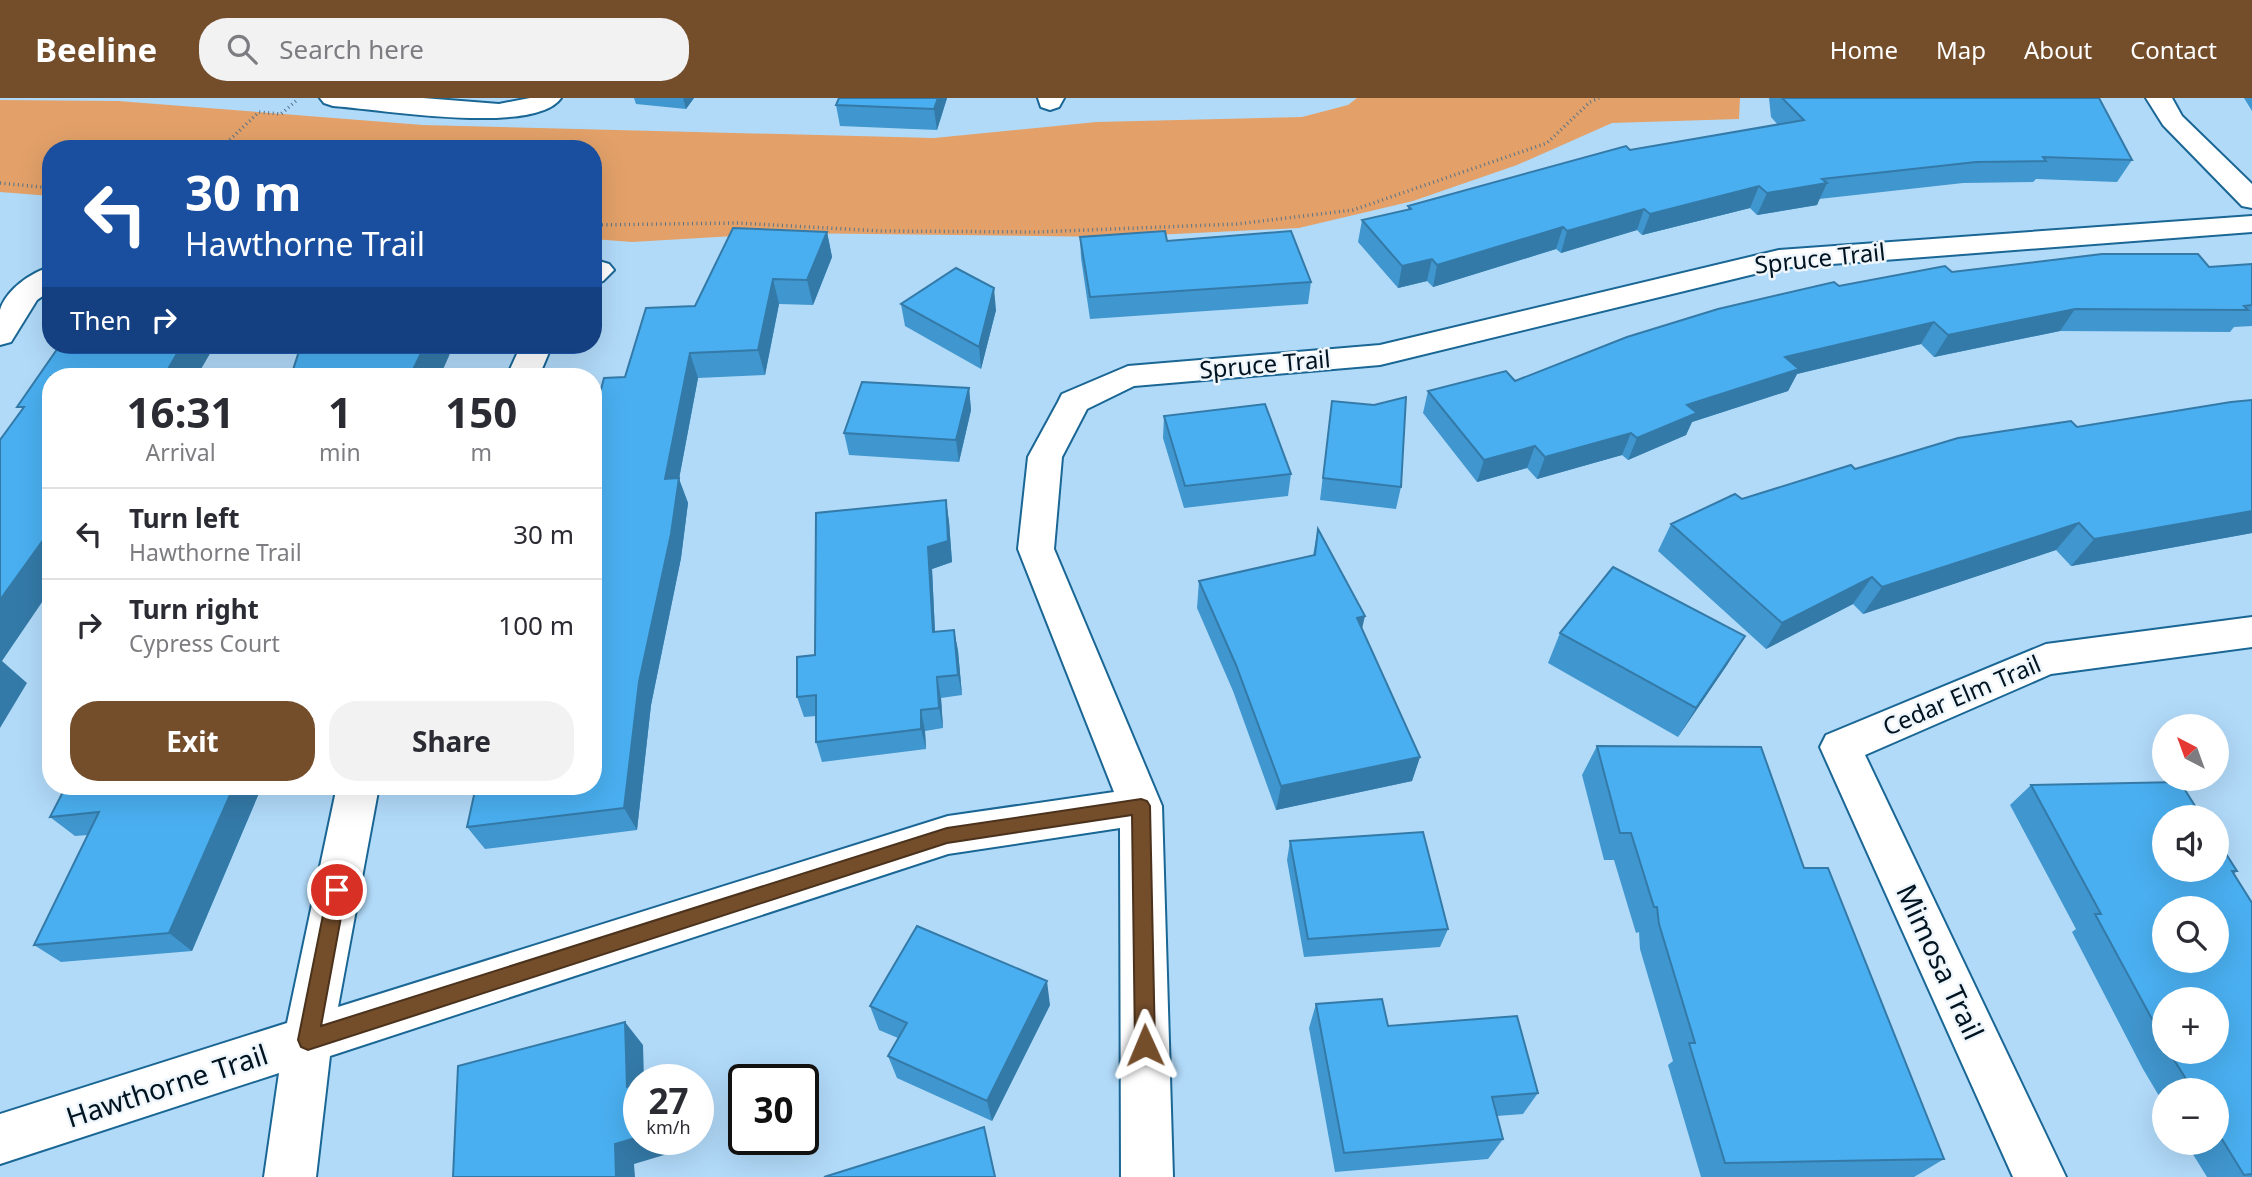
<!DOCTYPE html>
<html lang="en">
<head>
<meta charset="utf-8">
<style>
  body { margin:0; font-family:"Noto Sans",sans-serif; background:#f2f2f3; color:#2b2b33; height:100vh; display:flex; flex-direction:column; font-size:26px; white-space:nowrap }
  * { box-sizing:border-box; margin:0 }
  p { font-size:23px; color:#7c7c81 }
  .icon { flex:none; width:38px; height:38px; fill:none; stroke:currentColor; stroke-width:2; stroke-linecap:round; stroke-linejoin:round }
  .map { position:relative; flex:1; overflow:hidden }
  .details { position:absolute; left:42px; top:270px; width:560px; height:427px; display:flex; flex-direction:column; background:#fff; border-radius:28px; box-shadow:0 7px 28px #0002 }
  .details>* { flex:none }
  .guide { position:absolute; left:42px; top:42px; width:560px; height:214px; border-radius:28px; box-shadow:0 7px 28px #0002; background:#1a4fa0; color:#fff; overflow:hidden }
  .needle { width:46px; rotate:319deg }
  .tools { position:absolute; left:2152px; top:616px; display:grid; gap:14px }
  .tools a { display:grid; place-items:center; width:77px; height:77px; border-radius:50%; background:#fff; box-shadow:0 7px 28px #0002; font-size:35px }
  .speed { position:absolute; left:623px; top:966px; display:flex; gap:14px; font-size:35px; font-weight:700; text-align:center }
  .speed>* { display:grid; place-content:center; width:91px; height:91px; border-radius:50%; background:#fff; box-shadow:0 7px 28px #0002; line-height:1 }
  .speed small { font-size:18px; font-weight:400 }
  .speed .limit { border:4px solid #111; border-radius:10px; background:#fff; color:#111 }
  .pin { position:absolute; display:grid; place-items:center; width:60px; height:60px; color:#fff; margin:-30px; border:4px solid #fff; border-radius:50%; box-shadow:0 2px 7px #0007 }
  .me { position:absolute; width:77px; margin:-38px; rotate:359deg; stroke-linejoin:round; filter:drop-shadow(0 0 5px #0008) }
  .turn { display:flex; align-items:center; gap:24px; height:147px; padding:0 28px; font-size:32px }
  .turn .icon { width:91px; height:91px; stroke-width:2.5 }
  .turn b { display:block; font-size:49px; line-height:60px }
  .then { display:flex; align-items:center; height:66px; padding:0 28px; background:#0003; gap:14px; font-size:26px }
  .eta { display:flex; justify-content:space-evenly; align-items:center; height:119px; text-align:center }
  .eta b { font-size:42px; font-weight:700; line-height:49px }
  .button { display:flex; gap:14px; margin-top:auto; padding:14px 28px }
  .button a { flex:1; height:80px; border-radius:28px; background:#744d2b; color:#fff; font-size:28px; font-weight:700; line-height:80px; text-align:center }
  .button a+a { background:#f2f2f3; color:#2b2b33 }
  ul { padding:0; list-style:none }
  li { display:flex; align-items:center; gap:21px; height:91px; padding:0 28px; border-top:2px solid #e1e1e2 }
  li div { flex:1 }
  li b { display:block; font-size:26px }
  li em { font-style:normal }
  header { display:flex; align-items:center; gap:42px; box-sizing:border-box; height:98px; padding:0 35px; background:#744d2b; color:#fff }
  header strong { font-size:33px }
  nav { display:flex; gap:38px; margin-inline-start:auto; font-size:24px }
  .search { width:490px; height:63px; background:#f2f2f3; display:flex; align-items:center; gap:18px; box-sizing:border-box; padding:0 24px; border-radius:28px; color:#7c7c81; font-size:26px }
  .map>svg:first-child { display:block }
  .green { fill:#e3a169 }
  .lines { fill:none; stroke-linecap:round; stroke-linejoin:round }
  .minor-casing { stroke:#1a6694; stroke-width:4 }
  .path { stroke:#567389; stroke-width:3.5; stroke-dasharray:1 3.5; stroke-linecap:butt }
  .minor { fill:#fff; fill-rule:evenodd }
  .wall { fill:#4096ce; fill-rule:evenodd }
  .shaded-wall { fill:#347aa8 }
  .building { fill:#4aaff0; stroke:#347aa8; stroke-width:2; fill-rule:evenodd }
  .route { fill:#744d2b; stroke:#4b321c; stroke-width:2 }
  .labels { text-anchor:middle; stroke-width:5; stroke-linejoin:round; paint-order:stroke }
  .street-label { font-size:24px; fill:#001321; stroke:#eff6fb }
  .near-street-label { font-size:28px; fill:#001321; stroke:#eff6fb }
</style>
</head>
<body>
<header>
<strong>Beeline</strong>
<div class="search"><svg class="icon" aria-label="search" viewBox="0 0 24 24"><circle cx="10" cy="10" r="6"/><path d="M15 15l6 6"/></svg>Search here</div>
<nav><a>Home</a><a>Map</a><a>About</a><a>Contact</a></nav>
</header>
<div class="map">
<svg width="2252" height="1079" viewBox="0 0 2252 1079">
  <rect width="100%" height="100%" fill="#b1daf9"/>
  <path class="green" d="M1357,0H1740L1739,21L1612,25L1517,67L1413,103L1299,130L1113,139L785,135L632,144L593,141V51H51V98L0,94V2L118,3L423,27L934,40L1096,24L1302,19L1348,7Z"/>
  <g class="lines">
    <defs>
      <path id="minor" d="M320,0H423L499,6L530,0H561C535,38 378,11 333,8L324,5Z
        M1038,0H1064L1059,9L1050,12L1041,9Z
        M2146,0H2172L2182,18L2252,86V110L2242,108L2163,27Z
        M2252,118V134L1779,170L1380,267L1134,288L1087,311L1062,359L1054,451L1162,708L1173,1079H1121L1120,730L948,756L330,958L316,1079H264L279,975L0,1066V1016L287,925L337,688H379L338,909L948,718L1114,694L1018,451L1028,359L1058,304L1062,296L1128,268L1380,247L1779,152Z
        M599,163L609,166L614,172L603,183L593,186V165Z
        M51,169V192L37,202L11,244L0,247C0,237 0,222 0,212C6,192 31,174 51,169Z
        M521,247H552L539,278H507Z
        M2252,519V549L2051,576L1865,657L2066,1079H2013L1820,649L1826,637L2046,546Z"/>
    </defs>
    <use href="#minor" class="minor-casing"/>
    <path class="path" d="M220,51L259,14L281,16L297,2
      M0,85L51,90
      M593,127L737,125L883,133L1037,134L1237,126L1353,112L1547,45L1590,4L1599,0"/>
    <use href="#minor" class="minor"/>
  </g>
  <path class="wall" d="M634,0H694L686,11L636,6Z
    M947,0L937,32L840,28L836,7Z
    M1769,0H2099L2132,62L2117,84L2036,81L2033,84L1963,85L1819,101L1817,107L1757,117L1750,110L1642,137L1637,132L1561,155L1556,151L1433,189L1427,183L1398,190L1358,144L1362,122L1408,112V108L1630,52L1778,27L1771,19Z
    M2244,0H2252V13Z
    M827,134L832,159L813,207L779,206L765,277L698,280L679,381L688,405L681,460L651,607L637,732L485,751L467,729L593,688L625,279L695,208Z
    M1080,139L1167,143L1311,184L1308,206L1090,221L1081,160Z
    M2252,166V228L2234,229L2230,234L2060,233L1934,259L1921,246L1797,276L1788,293L1692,324L1686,337L1628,362L1622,357L1537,381L1527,370L1477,384L1423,315L1428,293L1515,283L1839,188L1952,174L2209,169Z
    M901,206L996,212L981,271L905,228Z
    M969,290L971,312L959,364L849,357L844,335Z
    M2252,302V435L2071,468L2056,452L1863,516L1853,506L1766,551L1658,453L1671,426L1742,401L1855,371L2077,329Z
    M1332,303L1401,389L1396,411L1320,402Z
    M1164,318L1291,376L1288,398L1184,410L1163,340Z
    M946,402L949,424L952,464L932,471L935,534L954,532L958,553L962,597L941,600L943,630L925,633L926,651L822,664L816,644V618L804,619L797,599L815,557Z
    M1318,431L1362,531L1420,659L1412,683L1276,712L1233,593L1197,510L1199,483L1313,457Z
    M1560,535L1745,538L1727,567L1678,639L1548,565Z
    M1597,648L1804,770L1944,1061L1914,1079H1701L1668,967L1673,963L1640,851L1639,834L1636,835L1614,762H1604L1582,677Z
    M2031,687L2237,773L2234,776L2252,805V1079H2207L2186,1045H2217V992H2165V1008L2143,971L2072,834L2076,831L2010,707ZM2165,901L2217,954H2165Z
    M66,688H262L192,853L61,864L34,847L88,737L75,738L50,719Z
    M1290,743L1448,831L1440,849L1304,859L1287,762Z
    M1316,906L1388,928L1538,995L1523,1016L1497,1018L1503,1041L1488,1061L1335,1074L1309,930Z
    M1050,907L992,1023L897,980L888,958L898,940L879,932L870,908Z"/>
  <path class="shaded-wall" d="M683,0H694L686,11Z
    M938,0H947L937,32L934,11Z
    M1827,85L1817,107L1757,117L1767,95Z
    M1759,88L1750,110L1642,137L1650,116Z
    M1644,111L1637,132L1561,155L1567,133Z
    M1563,129L1556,151L1433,189L1437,167Z
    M827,134L832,159L813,207L807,182Z
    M1432,161L1427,183L1398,190L1402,168Z
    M773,181L779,206L765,277L758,252Z
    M994,190L996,212L981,271L979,249Z
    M2075,211L2060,233L1934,259L1948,237Z
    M1934,224L1921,246L1797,276L1788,293L1692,324L1686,337L1628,362L1637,340L1687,307L1785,259Z
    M182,247H215L197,278H164Z
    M425,247H452L449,258L440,278H410Z
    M690,255L698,280L679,381L688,405L681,460L651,607L637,732L624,710L665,381Z
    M969,290L971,312L959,364L956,342Z
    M1631,335L1622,357L1537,381L1545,359Z
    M1535,348L1527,370L1477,384L1484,362Z
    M946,402L949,424L952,464L932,471L936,555L933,534L928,449Z
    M2252,413V435L2071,468L2094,441Z
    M2079,425L2056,452L1863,516L1882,489Z
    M51,431V491L2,563L27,585L0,630V502Z
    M1872,479L1853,506L1766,551L1782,525Z
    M1365,518L1359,544L1357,520Z
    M954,532L958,553L962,597L958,577Z
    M1745,538L1727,567L1678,639L1696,610Z
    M937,579L941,600L943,630L939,610Z
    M921,612L925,633L926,651L921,631Z
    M1420,659L1412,683L1276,712L1281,688Z
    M234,688H262L192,853L169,835Z
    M1047,883L1050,907L992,1023L987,1003Z
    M625,924L643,947L644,982H639V1002L627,989Z
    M639,1039V1041H680L681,1052L634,1066L635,1079H616L615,1046Z"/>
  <path class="building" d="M839,0H938L934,11L836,7Z
    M1782,0H2099L2132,62L2043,59L2046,63L1976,64L1822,81L1827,85L1767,95L1759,88L1650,116L1644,111L1567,133L1563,129L1437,167L1432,161L1402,168L1362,122L1411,111L1408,108L1626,48L1630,52L1804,22Z
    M733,130L827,134L807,182L773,181L758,252L690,255L665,381L679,380L671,436L639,584L624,710L467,729L476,688H593V321L604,280L625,279L646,210L695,208Z
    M1165,133L1167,143L1291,133L1311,184L1090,199L1080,139Z
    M2102,156H2198L2209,169L2252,166V207L2244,208L2248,212L2075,211L1948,237L1934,224L1785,259L1799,271L1687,307L1697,315L1637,340L1631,335L1545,359L1535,348L1484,362L1428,293L1506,273L1515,283L1627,239L1718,211L1834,184L1839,188L1945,168L1952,174Z
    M956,170L994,190L979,249L901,206Z
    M60,247H182L164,278H51V431L0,502V342L24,309H17Z
    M301,247H425L410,278H291Z
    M862,284L969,290L956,342L844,335Z
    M1406,299L1401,389L1323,380L1332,303L1374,307Z
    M2252,302V413L2094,441L2079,425L1882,489L1872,479L1782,525L1671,426L1735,396L1742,401L1851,367L1855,371L1958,340L2071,323L2077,329L2231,304Z
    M1265,306L1291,376L1185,388L1164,318Z
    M946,402L948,443L928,449L933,534L954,532L958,577L937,579L939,610L921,612V631L816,644V597L797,599V559L815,557L816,415Z
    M1318,431L1365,518L1357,520L1420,659L1281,688L1236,567L1199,483L1315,457Z
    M1613,469L1745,538L1696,610L1560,535Z
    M1597,648L1761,649L1804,770H1828L1944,1061L1725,1065L1689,945H1695L1659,826L1657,809H1654L1631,735H1620Z
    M2180,684L2202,719H2165V772H2217V742L2237,773H2232L2252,805V1076L2244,1077L2217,1033V992H2193L2169,954H2217V901H2165V945L2095,816H2101L2031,687ZM2165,810H2217V863H2165Z
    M66,688H234L169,835L34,847L99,714L50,719Z
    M1423,734L1448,831L1308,841L1290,743Z
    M917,828L1047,883L987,1003L888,958L907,925L870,908Z
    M1382,901L1388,928L1517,918L1538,995L1492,999L1503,1041L1344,1055L1316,906Z
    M625,924L627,989L639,985V1039L615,1046L616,1079H453L458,968Z
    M984,1029L995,1079H824Z"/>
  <path class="route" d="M1141,701L1147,703L1150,708L1155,947L1152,954L1145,956L1138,954L1135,947L1132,717L947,745L308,952L301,949L298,942L328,792L331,786L337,784L344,786L346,792L321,928L947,730Z"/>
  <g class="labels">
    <g class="street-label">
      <text transform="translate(1820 161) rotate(-6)" y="8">Spruce Trail</text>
      <text transform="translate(1265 267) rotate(-5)" y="8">Spruce Trail</text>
      <text transform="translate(1962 598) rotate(-23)" y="8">Cedar Elm Trail</text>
    </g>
    <g class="near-street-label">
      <text transform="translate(1940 864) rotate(65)" y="10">Mimosa Trail</text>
      <text transform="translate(167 988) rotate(-18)" y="10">Hawthorne Trail</text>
    </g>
  </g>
</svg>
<div class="tools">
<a><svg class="needle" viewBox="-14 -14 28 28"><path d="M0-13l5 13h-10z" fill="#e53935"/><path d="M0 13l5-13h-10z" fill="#7c7c81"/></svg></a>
<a><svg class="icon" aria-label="sound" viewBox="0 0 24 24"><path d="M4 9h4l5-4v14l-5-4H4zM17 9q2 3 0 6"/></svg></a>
<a><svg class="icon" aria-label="search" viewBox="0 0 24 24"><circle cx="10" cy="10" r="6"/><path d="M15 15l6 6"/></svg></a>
<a>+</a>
<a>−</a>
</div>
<div class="speed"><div>27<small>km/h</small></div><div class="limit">30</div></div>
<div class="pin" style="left:337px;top:792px;background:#d93025"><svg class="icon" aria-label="arrive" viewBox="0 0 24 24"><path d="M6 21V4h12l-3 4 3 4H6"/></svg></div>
<svg class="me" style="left:1145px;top:947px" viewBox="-20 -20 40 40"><path d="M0-17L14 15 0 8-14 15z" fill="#744d2b" stroke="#fff" stroke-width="4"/></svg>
<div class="guide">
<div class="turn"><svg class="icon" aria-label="left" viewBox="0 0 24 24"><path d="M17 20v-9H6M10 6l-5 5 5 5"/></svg><div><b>30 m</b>Hawthorne Trail</div></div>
<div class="then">Then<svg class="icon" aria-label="right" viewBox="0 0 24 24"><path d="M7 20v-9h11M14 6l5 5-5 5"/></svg></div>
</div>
<section class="details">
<div class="eta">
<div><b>16:31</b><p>Arrival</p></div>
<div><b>1</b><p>min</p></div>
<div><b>150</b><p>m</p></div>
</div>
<ul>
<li><svg class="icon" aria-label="left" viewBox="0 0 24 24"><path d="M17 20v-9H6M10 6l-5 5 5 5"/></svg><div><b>Turn left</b><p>Hawthorne Trail</p></div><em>30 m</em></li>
<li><svg class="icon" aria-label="right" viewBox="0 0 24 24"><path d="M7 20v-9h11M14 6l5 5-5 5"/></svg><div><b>Turn right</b><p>Cypress Court</p></div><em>100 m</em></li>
</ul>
<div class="button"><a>Exit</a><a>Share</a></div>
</section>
</div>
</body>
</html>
